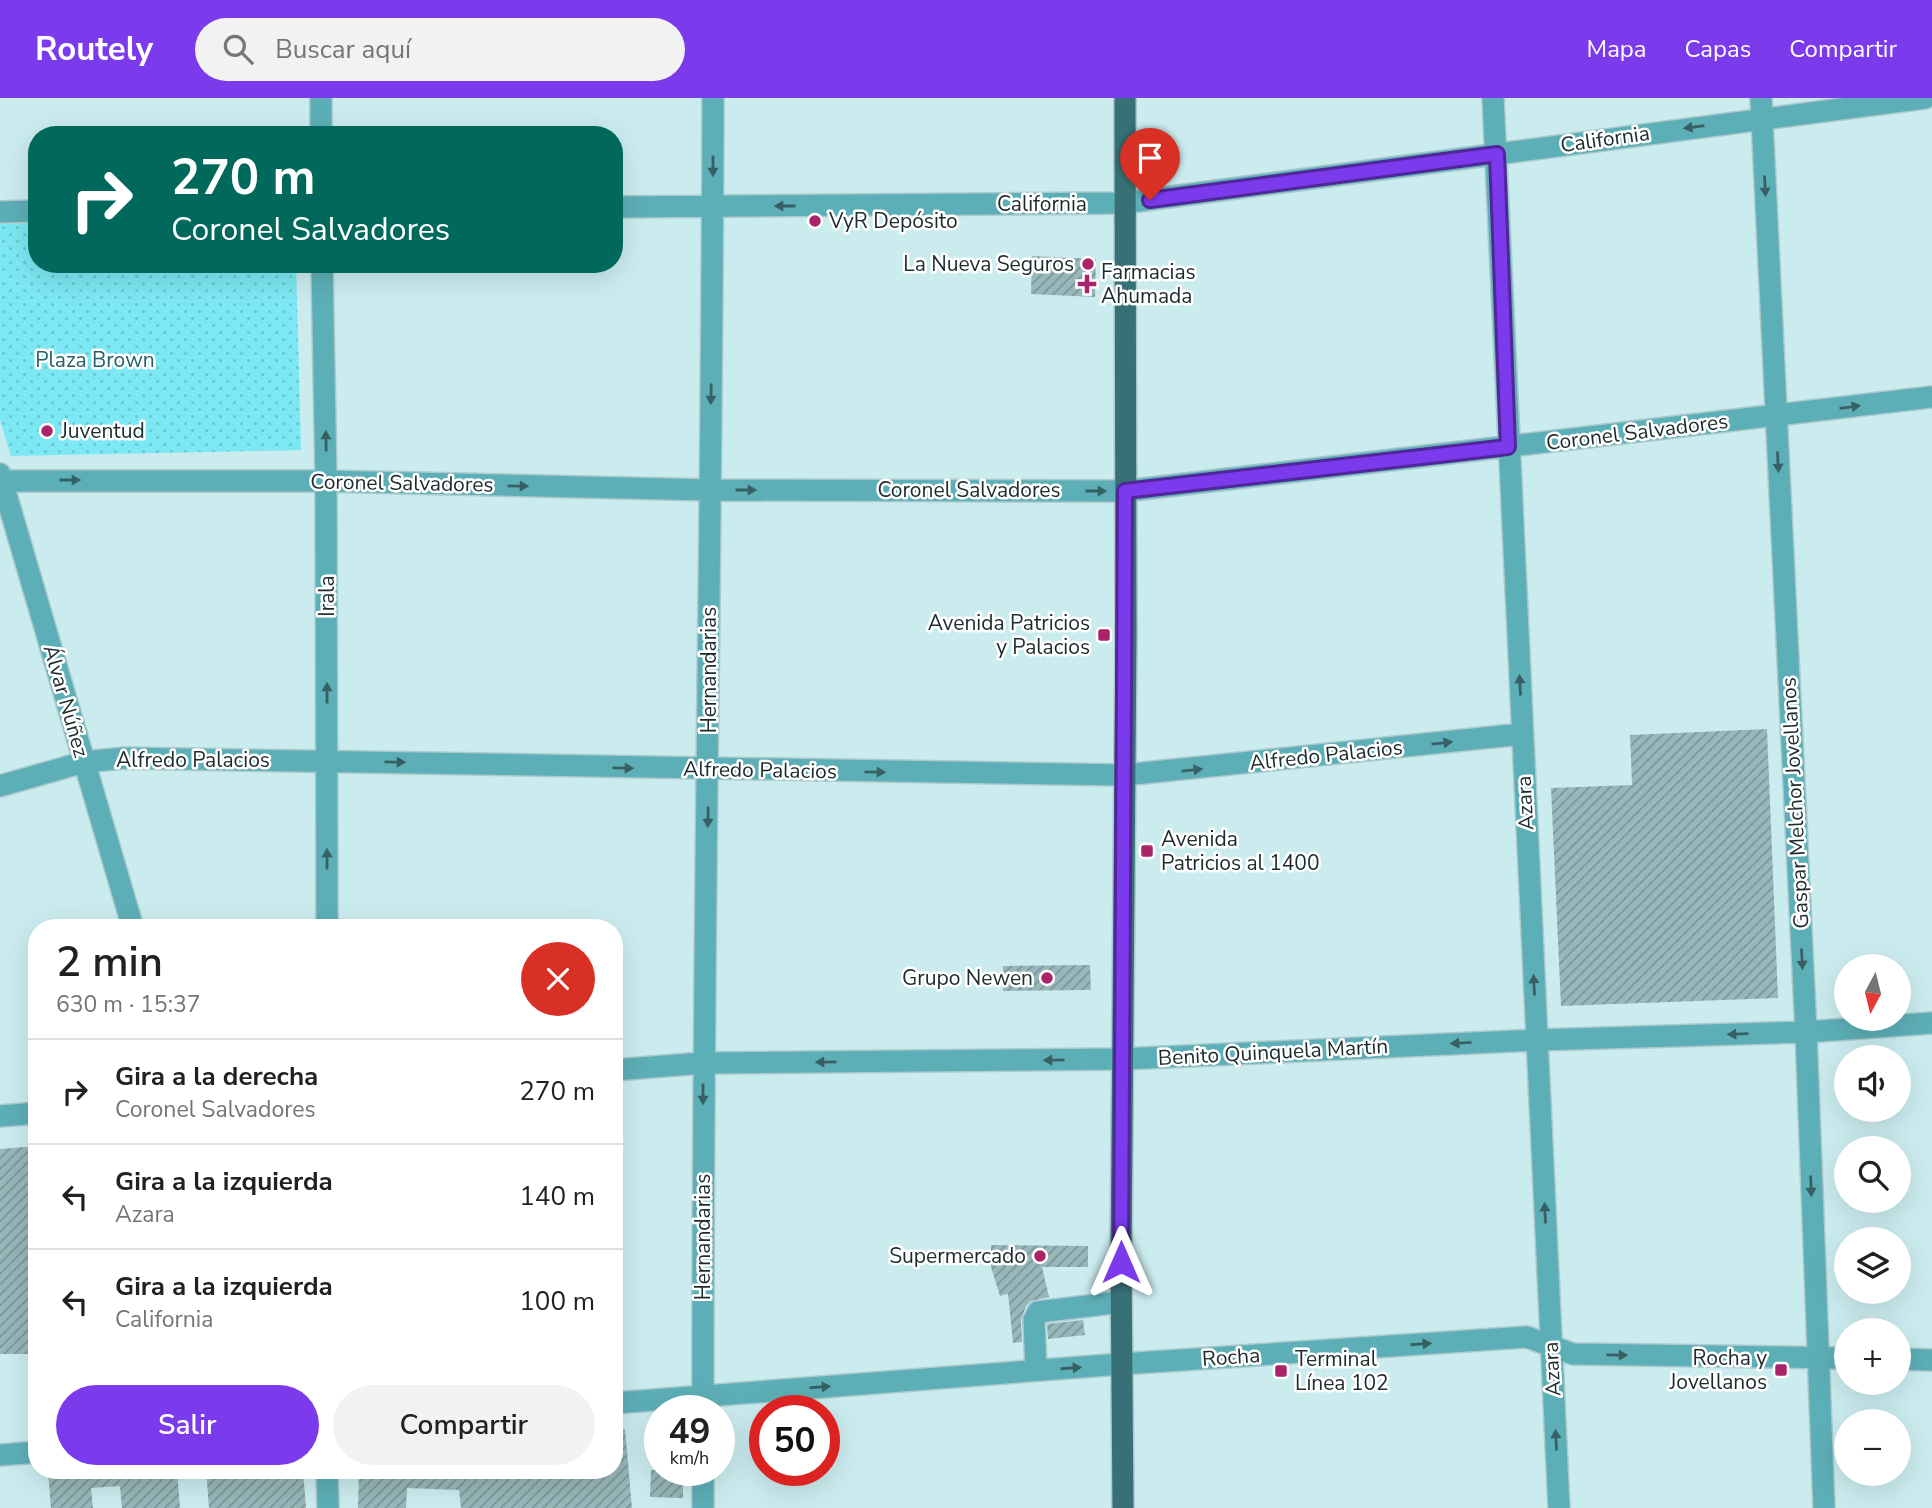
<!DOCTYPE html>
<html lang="es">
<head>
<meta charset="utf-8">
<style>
  body { margin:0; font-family:"Nunito Sans",sans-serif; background:#f2f2f2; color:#202124; height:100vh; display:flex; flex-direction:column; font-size:26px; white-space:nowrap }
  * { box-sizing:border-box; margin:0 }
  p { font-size:23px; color:#757577 }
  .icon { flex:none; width:38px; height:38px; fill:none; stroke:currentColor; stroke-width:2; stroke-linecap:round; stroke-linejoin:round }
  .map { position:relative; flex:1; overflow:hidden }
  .sheet { position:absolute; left:28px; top:821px; width:595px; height:560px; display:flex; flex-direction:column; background:#fff; border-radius:28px; box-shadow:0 7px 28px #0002 }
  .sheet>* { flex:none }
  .hud { position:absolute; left:28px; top:28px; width:595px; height:147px; border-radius:28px; box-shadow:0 7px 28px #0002; background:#00695c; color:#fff; overflow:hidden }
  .needle { width:46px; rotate:187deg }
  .fabs { position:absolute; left:1834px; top:856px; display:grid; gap:14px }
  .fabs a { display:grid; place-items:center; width:77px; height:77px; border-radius:50%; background:#fff; box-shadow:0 7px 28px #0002; font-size:35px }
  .speed { position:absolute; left:644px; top:1297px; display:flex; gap:14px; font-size:35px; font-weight:700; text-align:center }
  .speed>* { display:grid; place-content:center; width:91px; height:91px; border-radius:50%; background:#fff; box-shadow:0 7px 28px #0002; line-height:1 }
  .speed small { font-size:18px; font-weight:400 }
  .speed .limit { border:10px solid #d22; background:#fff; color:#111 }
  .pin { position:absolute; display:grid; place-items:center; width:60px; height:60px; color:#fff; margin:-72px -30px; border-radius:50% 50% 50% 0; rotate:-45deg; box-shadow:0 0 7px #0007 }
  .pin .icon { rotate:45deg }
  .me { position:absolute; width:77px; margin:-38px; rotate:0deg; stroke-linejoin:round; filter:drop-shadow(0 0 5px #0008) }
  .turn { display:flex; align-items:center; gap:24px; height:147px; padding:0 28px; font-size:32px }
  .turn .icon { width:91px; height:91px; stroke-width:2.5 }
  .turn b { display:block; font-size:49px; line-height:60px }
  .round { display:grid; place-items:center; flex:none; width:74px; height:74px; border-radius:37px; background:#f2f2f2 }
  .summary { display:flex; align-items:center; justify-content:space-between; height:119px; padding:0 28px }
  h1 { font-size:42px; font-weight:600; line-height:52px }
  .action { display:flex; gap:14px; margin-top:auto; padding:14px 28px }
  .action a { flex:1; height:80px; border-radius:42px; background:#7c3aed; color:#fff; font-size:28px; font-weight:600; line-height:80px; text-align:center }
  .action a+a { background:#f2f2f2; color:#202124 }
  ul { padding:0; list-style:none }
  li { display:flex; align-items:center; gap:21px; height:105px; padding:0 28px; border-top:2px solid #e0e0e0 }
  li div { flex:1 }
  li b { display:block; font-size:26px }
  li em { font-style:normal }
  header { display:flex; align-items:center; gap:42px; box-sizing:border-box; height:98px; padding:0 35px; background:#7c3aed; color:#fff }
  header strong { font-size:33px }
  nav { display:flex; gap:38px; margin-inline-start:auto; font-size:24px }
  .search { width:490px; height:63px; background:#f2f2f2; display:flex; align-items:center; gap:18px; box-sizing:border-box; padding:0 24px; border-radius:38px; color:#757577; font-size:26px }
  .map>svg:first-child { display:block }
  .grass { fill:url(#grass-dots) }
  .building { fill:url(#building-hatch) }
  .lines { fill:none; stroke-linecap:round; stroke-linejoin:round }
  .minor-casing { stroke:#acc9cc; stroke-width:24 }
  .major-casing { stroke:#acc9cc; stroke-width:24 }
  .minor { stroke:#5dafb7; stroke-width:21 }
  .major { stroke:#377177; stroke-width:21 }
  .oneway { fill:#376064 }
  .route-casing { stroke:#51269a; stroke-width:18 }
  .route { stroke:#7c3aed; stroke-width:12 }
  .poi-dot { fill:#ab246a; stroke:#fff; stroke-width:2.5 }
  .labels { text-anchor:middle; stroke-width:5; stroke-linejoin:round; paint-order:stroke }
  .street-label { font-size:21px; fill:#1e2b2c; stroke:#fff }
  .poi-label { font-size:21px; fill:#1e2b2c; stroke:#fff; text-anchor:start }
  .park-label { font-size:21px; fill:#266065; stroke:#fff }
</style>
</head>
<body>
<header>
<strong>Routely</strong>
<div class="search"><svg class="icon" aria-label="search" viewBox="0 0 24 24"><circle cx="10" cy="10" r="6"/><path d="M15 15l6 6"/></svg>Buscar aquí</div>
<nav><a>Mapa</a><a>Capas</a><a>Compartir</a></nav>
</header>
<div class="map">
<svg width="1932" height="1410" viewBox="0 0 1932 1410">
  <defs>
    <pattern id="grass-dots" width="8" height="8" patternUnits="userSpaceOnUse" patternTransform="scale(1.75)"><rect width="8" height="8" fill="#7ce8f3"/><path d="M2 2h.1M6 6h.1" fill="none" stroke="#6bc7d0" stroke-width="1.8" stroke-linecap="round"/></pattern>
    <pattern id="building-hatch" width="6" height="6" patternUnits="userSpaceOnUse" patternTransform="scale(1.75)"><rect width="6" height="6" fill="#98b7ba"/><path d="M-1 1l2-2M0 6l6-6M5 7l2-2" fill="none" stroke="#7b9597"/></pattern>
  </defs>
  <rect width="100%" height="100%" fill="#cbecef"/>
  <path class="grass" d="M37,125V166H296L301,352L11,358L0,322V126Z"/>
  <path class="building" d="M1032,158L1096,161L1095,199L1031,196Z
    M1767,631L1778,900L1561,908L1551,690L1632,687L1630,637Z
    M1090,867L1091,892L1003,893V868Z
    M37,1048V1256H0V1051Z
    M991,1147L1088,1148V1169H1042L1049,1199L1031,1203L1026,1208L1021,1222L1022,1244L1013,1245L1008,1196L1000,1198L991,1169Z
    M1083,1222L1085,1237L1048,1241L1047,1226Z
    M614,1331H625L632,1410H461L459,1392L407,1390L406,1410H358L359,1372H614Z
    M177,1372L180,1410H122L120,1388L91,1390L93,1410H51L48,1373Z
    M206,1372H303L306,1410H209Z
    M651,1372H683V1400L650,1399Z"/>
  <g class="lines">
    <defs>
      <path id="minor" d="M321,0V37
        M1493,0L1559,1410
        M1761,0L1806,934L1824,1410
        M614,109L1123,105L1925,0
        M0,114L37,113
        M322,166L326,383L327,830
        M0,376L133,830
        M0,383H326L710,392L1125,393L1932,299
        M0,688L84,664L124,660L1124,677L1522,636
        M614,972L703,965L1122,961L1537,942L1806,934L1932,925
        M0,1018L37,1015
        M1899,1261L1932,1262
        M1036,1272L1034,1222L1038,1214L1121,1204
        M614,1305L1121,1266L1527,1239L1573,1256L1846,1260
        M703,1312C702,875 712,438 713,0
        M0,1357L37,1354
        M327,1372L328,1410
        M703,1372V1410"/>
      <path id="major" d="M1123,1410L1121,1164L1126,537L1125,0"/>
    </defs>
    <use href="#minor" class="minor-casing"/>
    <use href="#major" class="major-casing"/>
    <use href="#minor" class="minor"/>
    <use href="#major" class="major"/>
  </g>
  <defs><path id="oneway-solid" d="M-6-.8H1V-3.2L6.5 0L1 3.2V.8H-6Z" transform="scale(1.75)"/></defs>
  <g class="oneway">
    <use href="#oneway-solid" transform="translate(1694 29) rotate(172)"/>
    <use href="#oneway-solid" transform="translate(713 68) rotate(90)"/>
    <use href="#oneway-solid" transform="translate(1765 88) rotate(87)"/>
    <use href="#oneway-solid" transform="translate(785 108) rotate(180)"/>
    <use href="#oneway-solid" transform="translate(711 296) rotate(91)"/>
    <use href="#oneway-solid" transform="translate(1850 309) rotate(-7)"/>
    <use href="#oneway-solid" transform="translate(326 343) rotate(-91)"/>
    <use href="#oneway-solid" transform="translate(1778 364) rotate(87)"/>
    <use href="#oneway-solid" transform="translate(70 382)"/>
    <use href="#oneway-solid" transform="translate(518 388) rotate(1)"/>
    <use href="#oneway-solid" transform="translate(746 392)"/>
    <use href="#oneway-solid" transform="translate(1096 393)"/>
    <use href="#oneway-solid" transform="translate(1520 587) rotate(-93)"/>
    <use href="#oneway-solid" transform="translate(327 595) rotate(-90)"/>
    <use href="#oneway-solid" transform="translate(1442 645) rotate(-6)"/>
    <use href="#oneway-solid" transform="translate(395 664) rotate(1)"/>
    <use href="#oneway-solid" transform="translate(623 670) rotate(1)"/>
    <use href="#oneway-solid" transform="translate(1192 672) rotate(-6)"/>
    <use href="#oneway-solid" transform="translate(875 674) rotate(1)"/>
    <use href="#oneway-solid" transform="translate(708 719) rotate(91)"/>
    <use href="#oneway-solid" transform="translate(327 761) rotate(-90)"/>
    <use href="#oneway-solid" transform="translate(1802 861) rotate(87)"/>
    <use href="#oneway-solid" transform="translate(1534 887) rotate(-93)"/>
    <use href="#oneway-solid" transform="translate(1738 936) rotate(178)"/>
    <use href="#oneway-solid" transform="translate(1461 945) rotate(177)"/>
    <use href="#oneway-solid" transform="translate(1054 962) rotate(179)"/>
    <use href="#oneway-solid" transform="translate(826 964) rotate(179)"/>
    <use href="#oneway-solid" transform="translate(703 996) rotate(90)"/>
    <use href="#oneway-solid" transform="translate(1811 1088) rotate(88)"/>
    <use href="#oneway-solid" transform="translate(1545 1115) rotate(-93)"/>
    <use href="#oneway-solid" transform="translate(1421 1246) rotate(-4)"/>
    <use href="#oneway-solid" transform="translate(1617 1257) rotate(1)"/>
    <use href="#oneway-solid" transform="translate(1071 1270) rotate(-4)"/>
    <use href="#oneway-solid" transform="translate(820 1289) rotate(-4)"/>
    <use href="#oneway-solid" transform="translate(1556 1342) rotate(-93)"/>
  </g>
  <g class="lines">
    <defs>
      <path id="route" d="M1121,1164L1125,393L1508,349L1497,56L1150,102"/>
    </defs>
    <use href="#route" class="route-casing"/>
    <use href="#route" class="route"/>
  </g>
  <g class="poi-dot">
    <circle cx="815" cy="123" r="7"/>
    <circle cx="1088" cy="166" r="7"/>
    <path d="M1083.5 175.5h7v7h7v7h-7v7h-7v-7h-7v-7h7z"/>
    <circle cx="47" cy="333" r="7"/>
    <rect x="1097" y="530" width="14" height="14" rx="3.5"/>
    <rect x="1140" y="746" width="14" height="14" rx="3.5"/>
    <circle cx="1047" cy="880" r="7"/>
    <circle cx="1040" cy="1158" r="7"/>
    <rect x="1774" y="1265" width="14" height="14" rx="3.5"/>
    <rect x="1274" y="1266" width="14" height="14" rx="3.5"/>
  </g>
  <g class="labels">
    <g class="street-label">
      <text transform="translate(1605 41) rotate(-8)" y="7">California</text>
      <text x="1042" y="113">California</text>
      <text transform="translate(1637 334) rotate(-7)" y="7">Coronel Salvadores</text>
      <text transform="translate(402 385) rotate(1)" y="7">Coronel Salvadores</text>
      <text x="969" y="399">Coronel Salvadores</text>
      <text transform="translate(327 498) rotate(-90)" y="7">Irala</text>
      <text transform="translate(709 572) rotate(-90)" y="7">Hernandarias</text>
      <text transform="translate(66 603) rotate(74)" y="7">Álvar Núñez</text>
      <text transform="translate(1326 657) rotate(-6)" y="7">Alfredo Palacios</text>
      <text x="193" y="669">Alfredo Palacios</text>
      <text transform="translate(760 672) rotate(1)" y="7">Alfredo Palacios</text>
      <text transform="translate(1525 705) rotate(-93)" y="7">Azara</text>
      <text transform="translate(1795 705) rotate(-93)" y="7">Gaspar Melchor Jovellanos</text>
      <text transform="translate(1273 954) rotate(-3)" y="7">Benito Quinquela Martín</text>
      <text transform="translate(703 1139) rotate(-90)" y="7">Hernandarias</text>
      <text transform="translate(1231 1259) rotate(-4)" y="7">Rocha</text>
      <text transform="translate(1552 1271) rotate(-93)" y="7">Azara</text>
    </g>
    <g class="poi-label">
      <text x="829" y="130">VyR Depósito</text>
      <text x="1074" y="173" text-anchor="end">La Nueva Seguros</text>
      <text x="1101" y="181">Farmacias<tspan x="1101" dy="24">Ahumada</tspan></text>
      <text x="61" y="340">Juventud</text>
      <text x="1090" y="532" text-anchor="end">Avenida Patricios<tspan x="1090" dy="24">y Palacios</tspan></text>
      <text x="1161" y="748">Avenida<tspan x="1161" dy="24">Patricios al 1400</tspan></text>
      <text x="1033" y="887" text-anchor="end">Grupo Newen</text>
      <text x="1026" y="1165" text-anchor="end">Supermercado</text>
      <text x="1767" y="1267" text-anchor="end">Rocha y<tspan x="1767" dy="24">Jovellanos</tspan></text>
      <text x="1295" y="1268">Terminal<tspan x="1295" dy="24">Línea 102</tspan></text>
    </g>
    <g class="park-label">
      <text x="95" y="269">Plaza Brown</text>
    </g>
  </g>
</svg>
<div class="fabs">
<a><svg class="needle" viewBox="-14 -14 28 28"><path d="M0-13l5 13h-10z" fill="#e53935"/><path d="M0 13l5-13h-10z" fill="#757577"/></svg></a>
<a><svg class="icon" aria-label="sound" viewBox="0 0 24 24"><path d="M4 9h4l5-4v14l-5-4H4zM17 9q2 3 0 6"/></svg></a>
<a><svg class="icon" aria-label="search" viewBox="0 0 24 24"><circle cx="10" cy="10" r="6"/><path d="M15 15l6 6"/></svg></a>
<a><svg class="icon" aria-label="layers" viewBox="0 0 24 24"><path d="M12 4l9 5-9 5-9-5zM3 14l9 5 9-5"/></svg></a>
<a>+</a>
<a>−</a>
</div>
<div class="speed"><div>49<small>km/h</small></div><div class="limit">50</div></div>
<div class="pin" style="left:1150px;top:102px;background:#d93025"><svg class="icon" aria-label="arrive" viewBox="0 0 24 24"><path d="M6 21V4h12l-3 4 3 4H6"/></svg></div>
<svg class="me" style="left:1121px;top:1164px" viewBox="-20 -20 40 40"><path d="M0-17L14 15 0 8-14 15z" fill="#7c3aed" stroke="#fff" stroke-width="4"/></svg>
<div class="hud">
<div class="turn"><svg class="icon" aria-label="right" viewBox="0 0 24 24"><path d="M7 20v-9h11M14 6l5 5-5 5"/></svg><div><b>270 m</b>Coronel Salvadores</div></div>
</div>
<section class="sheet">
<div class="summary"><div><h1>2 min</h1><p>630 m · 15:37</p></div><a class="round" style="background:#d93025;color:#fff"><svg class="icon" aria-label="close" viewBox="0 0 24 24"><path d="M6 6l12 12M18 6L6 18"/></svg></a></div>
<ul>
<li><svg class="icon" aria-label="right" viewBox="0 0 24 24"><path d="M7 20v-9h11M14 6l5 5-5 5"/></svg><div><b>Gira a la derecha</b><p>Coronel Salvadores</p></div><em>270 m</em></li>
<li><svg class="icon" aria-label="left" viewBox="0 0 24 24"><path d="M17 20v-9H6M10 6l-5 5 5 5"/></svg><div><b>Gira a la izquierda</b><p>Azara</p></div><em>140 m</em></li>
<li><svg class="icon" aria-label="left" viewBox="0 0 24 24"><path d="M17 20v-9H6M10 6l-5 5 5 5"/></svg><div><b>Gira a la izquierda</b><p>California</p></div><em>100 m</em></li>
</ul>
<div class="action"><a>Salir</a><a>Compartir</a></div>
</section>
</div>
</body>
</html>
